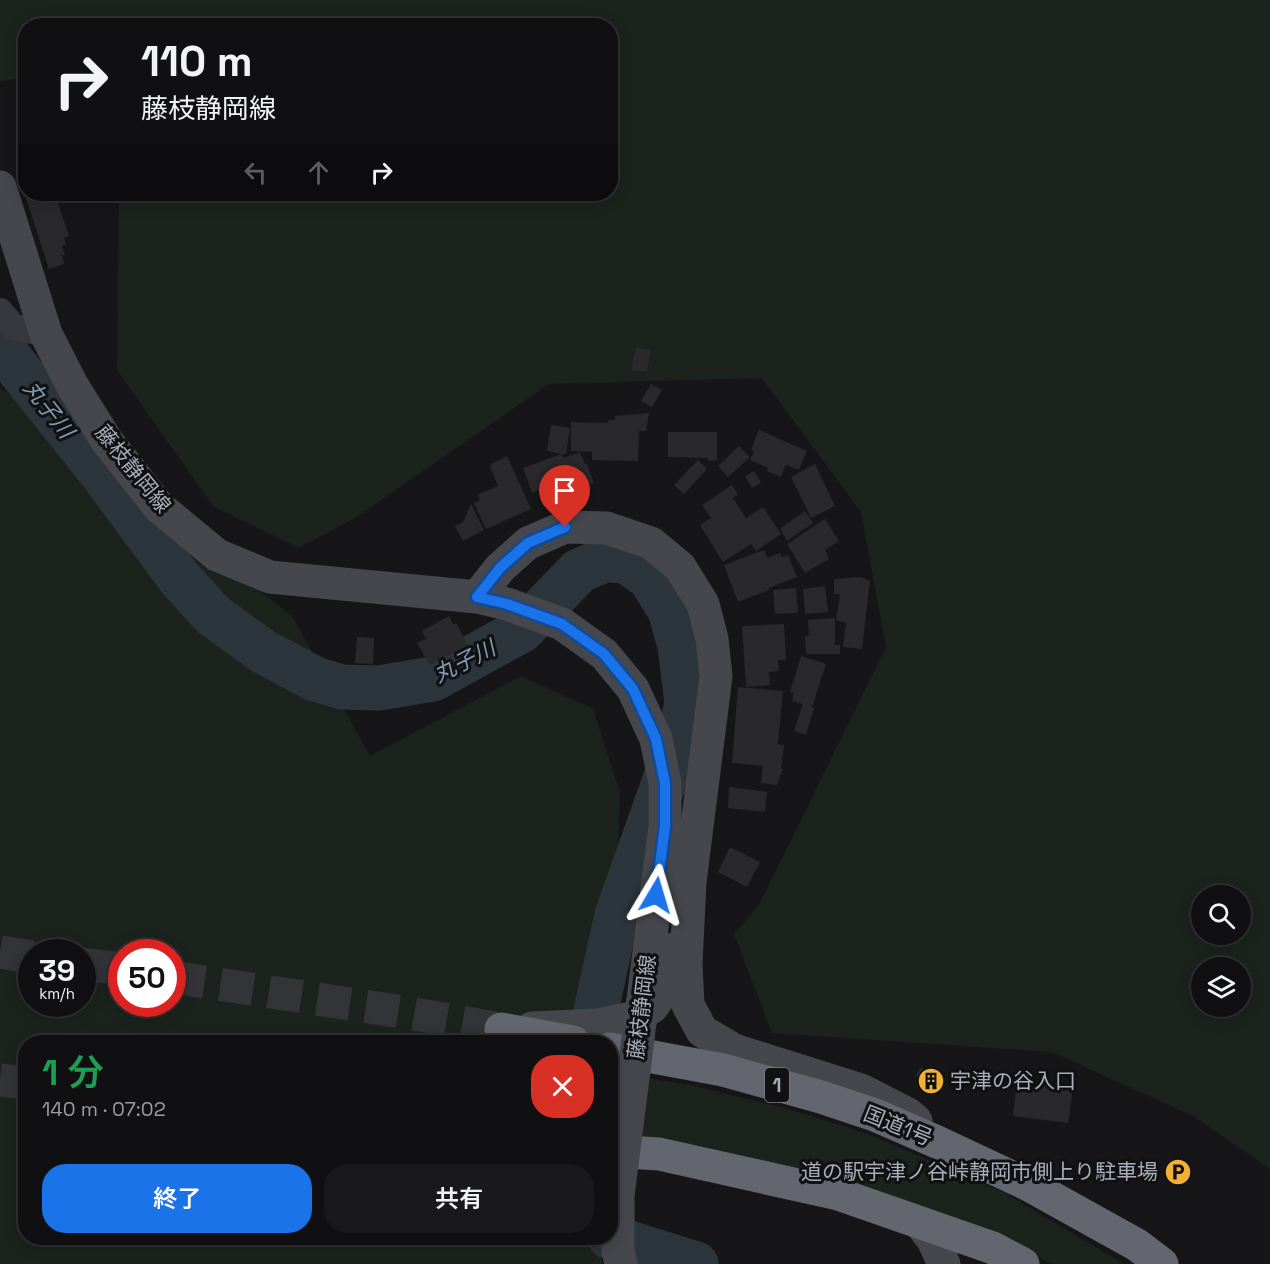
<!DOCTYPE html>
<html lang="ja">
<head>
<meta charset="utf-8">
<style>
  body { margin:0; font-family:"Space Grotesk","Noto Sans JP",sans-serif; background:#19191b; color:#f1f3f6; height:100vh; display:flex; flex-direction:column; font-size:22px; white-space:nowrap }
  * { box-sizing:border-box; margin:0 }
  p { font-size:20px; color:#9c9d9f }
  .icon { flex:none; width:33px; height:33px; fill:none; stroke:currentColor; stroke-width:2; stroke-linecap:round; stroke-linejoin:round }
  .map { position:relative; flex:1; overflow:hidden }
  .drawer { position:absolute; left:18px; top:1035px; width:600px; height:210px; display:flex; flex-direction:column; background:#101012; border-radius:24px; box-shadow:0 3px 15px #0003,0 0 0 2px #303032 }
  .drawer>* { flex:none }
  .banner { position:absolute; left:18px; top:18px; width:600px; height:183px; border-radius:24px; box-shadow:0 3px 15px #0003,0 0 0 2px #303032; background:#101012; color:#f1f3f6; overflow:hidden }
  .tools { position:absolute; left:1191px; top:885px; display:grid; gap:12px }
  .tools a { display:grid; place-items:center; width:60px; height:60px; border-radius:50%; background:#101012; box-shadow:0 3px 15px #0003,0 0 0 2px #303032; font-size:30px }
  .speed { position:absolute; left:18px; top:939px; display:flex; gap:12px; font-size:30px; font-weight:700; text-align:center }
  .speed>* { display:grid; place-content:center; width:78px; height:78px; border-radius:50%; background:#101012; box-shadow:0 3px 15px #0003,0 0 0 2px #303032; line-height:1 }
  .speed small { font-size:15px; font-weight:400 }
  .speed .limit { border:9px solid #d22; background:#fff; color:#111 }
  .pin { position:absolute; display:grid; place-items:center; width:51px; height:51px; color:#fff; margin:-62px -26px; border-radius:50% 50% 50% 0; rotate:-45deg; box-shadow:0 0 6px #0007 }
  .pin .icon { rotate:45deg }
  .me { position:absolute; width:66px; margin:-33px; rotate:7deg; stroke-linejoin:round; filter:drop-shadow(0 0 4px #0008) }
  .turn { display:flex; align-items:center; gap:21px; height:126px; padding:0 24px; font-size:27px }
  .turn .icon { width:78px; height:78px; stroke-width:2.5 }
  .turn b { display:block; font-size:42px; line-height:51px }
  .lanes { display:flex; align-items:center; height:57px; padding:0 24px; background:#0003; justify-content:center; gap:30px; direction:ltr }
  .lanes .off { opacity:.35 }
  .round { display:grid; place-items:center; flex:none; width:63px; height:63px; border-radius:24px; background:#19191b }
  .head { display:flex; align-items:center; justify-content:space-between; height:102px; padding:0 24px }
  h1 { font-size:36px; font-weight:600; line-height:45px; color:#1e9e55 }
  .button { display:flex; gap:12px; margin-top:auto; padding:12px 24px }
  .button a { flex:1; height:69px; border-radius:24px; background:#1a73e8; color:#fff; font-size:24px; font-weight:600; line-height:69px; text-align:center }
  .button a+a { background:#19191b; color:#f1f3f6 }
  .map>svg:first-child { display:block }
  .green { fill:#1c231d; fill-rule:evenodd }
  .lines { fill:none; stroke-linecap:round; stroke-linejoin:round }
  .river { stroke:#2c353c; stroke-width:45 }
  .building { fill:#29292c }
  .highway-tunnel { stroke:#333438; stroke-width:33; stroke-dasharray:33 16; stroke-linecap:butt }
  .street { stroke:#37383d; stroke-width:26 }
  .secondary { stroke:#45474d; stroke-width:33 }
  .highway { stroke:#63666e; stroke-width:33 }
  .secondary-bridge { stroke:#45474d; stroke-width:33 }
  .route-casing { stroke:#114b97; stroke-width:15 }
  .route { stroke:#1a73e8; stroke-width:10 }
  .labels { text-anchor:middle; stroke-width:6; stroke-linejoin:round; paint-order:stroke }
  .shield { fill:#111113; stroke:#7b7e86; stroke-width:1.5 }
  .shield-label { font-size:20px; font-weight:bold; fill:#a8adb8 }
  .street-label { font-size:21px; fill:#a8adb8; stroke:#111113 }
  .poi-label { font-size:21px; fill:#a8adb8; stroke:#111113; text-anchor:start }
  .water-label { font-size:22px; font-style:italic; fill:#7f9bb3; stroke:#111113 }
</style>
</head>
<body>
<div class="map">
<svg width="1270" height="1264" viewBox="0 0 1270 1264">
  <rect width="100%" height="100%" fill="#161618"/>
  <path class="green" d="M0,0H1270V1169L1193,1116L1052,1052L772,1033L734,934L759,905L886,647L861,512L762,378L549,384L355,518L299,548L213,506L117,370L119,201L117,194H610V26H26L25,78L0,81ZM1202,896H1240V934H1202ZM1202,968H1240V1006H1202Z
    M0,387L292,616L370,756L521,676L593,709L620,792L610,1042H26V1238H603L602,1264H0ZM32,952H82V1004H32ZM122,952H172V1004H122Z
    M610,1072L690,1085L795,1111L868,1134L1003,1192L1124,1264H1051L1010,1243L611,1133Z"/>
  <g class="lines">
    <path class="river" d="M0,346L103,475L180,579L213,615L264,652L315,679L342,687L379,688L433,679L522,630L579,571L604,560L626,561L650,578L670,610L680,646L687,703L677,746L617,915L589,1042
      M610,1237L696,1264"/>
  </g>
  <path class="building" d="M31,194H55L69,236L64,238L66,245L62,246L65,255H62L64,264L49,269L25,195Z
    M636,347L651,350L647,372L631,370Z
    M651,384L662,390L652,407L641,401Z
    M649,413L646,431H639L638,461L592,460V452L571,451V422L608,423V420H615V416Z
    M551,425L570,428L566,454H562L563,458L580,452L585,464H587L594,483L546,501L542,489L532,493L523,468L561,454L547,451Z
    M759,430L807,451L799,470L786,465L781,477L767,471L768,468L750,460L754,451L751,450Z
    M668,432H717V460L708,461V458L668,457Z
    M739,446L750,457L728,477L718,466Z
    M507,456L531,509L486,529L474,503L480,500L477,495L498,486L490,467L492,465L491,464Z
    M698,460L707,469L684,494L674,485Z
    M815,464L835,506L811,518L791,477Z
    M754,471L761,483L752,488L745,476Z
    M732,485L738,494L733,498L746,518L763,507L781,534L756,551L751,544L723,562L700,525L711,518L702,505Z
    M471,504L484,530L463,541L455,526L463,522Z
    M805,511L813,523L787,541L780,529Z
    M825,519L839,541L825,550L829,559L805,573L787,544Z
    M764,550L767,558L780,553L782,557L788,555L797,577L769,588V590L738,602L724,565Z
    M861,577L870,581L862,649L843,647L846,623L836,620L840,594H834V579Z
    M825,586L828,612L805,614L803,589Z
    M796,588L798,613L775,614L773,590Z
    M449,616L453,624L456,623L468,645L430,665L417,643L426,639L422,631Z
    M835,618V645H840V654H806L805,636H809L808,620Z
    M784,624L786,660H778L779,671L769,672L770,685L746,687L742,626Z
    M357,637L374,638L373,664L355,663Z
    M801,656L826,664L812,707L814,708L806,735L794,731L803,704L792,701L794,693L790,692Z
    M738,687L783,691L778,744L784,745L781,769H783L777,785L761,783L763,766L732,763Z
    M729,787L767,792L765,812L728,808Z
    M730,847L760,862L747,887L718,872Z
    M920,1068L939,1076L935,1085L916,1076Z
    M1017,1081L1073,1088L1068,1123L1013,1116Z"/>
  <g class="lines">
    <path class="highway-tunnel" d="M0,952L32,957
      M82,964L122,969
      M172,977L409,1013L501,1029
      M0,1080L26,1083"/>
    <path class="street" d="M0,311L14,327L46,334"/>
    <path class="secondary" d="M0,187L46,334L72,385L107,441L159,507L217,555L270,577L477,597L507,604L562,624L604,654L633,689L656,739
      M477,597L500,568L528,543L565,527L607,528L651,543L680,567L703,604L712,639L716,676L690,882L686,964L688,1005L702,1031L734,1050L861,1090L908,1114L916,1121
      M532,1028L599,1025L636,1017L652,1007L668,985L676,948
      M920,1223L933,1240L944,1264"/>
    <path class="highway" d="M501,1029L573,1042
      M610,1049L723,1070L821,1097L875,1115L937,1142L1029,1185L1137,1245L1162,1264
      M610,1151L659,1154L838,1194L993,1248L1023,1264"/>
    <path class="secondary-bridge" d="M621,1264L618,1250V1196L665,826V783L656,739"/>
  </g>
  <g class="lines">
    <defs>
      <path id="route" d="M565,527L528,543L500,568L477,597L507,604L562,624L604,654L633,689L656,739L665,783V826L656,895"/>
    </defs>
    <use href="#route" class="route-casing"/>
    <use href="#route" class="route"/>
  </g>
  <defs>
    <symbol id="building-disc" viewBox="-11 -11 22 22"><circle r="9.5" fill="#f2b134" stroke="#111113"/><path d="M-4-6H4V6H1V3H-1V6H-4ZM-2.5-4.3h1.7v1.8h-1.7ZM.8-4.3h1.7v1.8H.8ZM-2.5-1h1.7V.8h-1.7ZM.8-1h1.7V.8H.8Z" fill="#111"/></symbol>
    <symbol id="parking-disc" viewBox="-11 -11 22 22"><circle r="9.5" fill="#f2b134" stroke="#111113"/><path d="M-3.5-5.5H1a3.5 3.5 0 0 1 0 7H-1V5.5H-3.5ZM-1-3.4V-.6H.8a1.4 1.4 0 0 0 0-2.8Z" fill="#111"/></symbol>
  </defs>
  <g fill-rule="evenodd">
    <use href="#building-disc" x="916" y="1066" width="30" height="30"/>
    <use href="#parking-disc" x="1163" y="1157" width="30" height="30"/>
  </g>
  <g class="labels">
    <rect class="shield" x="765" y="1068" width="24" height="34" rx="4.5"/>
    <g class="shield-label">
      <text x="777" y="1092">1</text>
    </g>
    <g class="street-label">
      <text transform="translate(133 469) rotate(51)" y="7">藤枝静岡線</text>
      <text transform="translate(642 1007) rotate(-83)" y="7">藤枝静岡線</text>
      <text transform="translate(898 1126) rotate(22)" y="7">国道1号</text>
    </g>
    <g class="poi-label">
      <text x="950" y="1088">宇津の谷入口</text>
      <text x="1158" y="1179" text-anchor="end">道の駅宇津ノ谷峠静岡市側上り駐車場</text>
    </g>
    <g class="water-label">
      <text transform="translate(49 409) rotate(52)" y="8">丸子川</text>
      <text transform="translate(464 661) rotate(-27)" y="8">丸子川</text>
    </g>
  </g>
</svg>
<div class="tools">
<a><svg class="icon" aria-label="search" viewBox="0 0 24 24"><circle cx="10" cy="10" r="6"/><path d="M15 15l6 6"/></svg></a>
<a><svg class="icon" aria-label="layers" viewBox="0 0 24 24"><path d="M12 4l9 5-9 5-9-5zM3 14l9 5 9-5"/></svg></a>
</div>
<div class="speed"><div>39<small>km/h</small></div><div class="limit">50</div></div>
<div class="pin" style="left:565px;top:527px;background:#d93025"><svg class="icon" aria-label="arrive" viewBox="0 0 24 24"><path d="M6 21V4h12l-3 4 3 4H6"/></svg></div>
<svg class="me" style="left:656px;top:895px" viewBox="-20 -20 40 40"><path d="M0-17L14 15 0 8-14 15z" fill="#1a73e8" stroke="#fff" stroke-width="4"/></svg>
<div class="banner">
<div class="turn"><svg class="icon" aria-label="right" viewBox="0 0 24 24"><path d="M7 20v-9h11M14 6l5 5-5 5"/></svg><div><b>110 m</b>藤枝静岡線</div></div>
<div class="lanes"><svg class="icon off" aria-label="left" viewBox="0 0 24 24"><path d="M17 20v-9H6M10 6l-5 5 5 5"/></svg><svg class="icon off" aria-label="ahead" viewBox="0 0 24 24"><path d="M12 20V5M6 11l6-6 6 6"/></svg><svg class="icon" aria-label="right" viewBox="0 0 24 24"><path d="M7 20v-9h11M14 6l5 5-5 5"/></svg></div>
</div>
<section class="drawer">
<div class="head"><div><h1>1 分</h1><p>140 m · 07:02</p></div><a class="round" style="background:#d93025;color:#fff"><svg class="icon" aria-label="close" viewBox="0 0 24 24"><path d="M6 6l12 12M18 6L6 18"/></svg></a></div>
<div class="button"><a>終了</a><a>共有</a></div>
</section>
</div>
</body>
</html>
